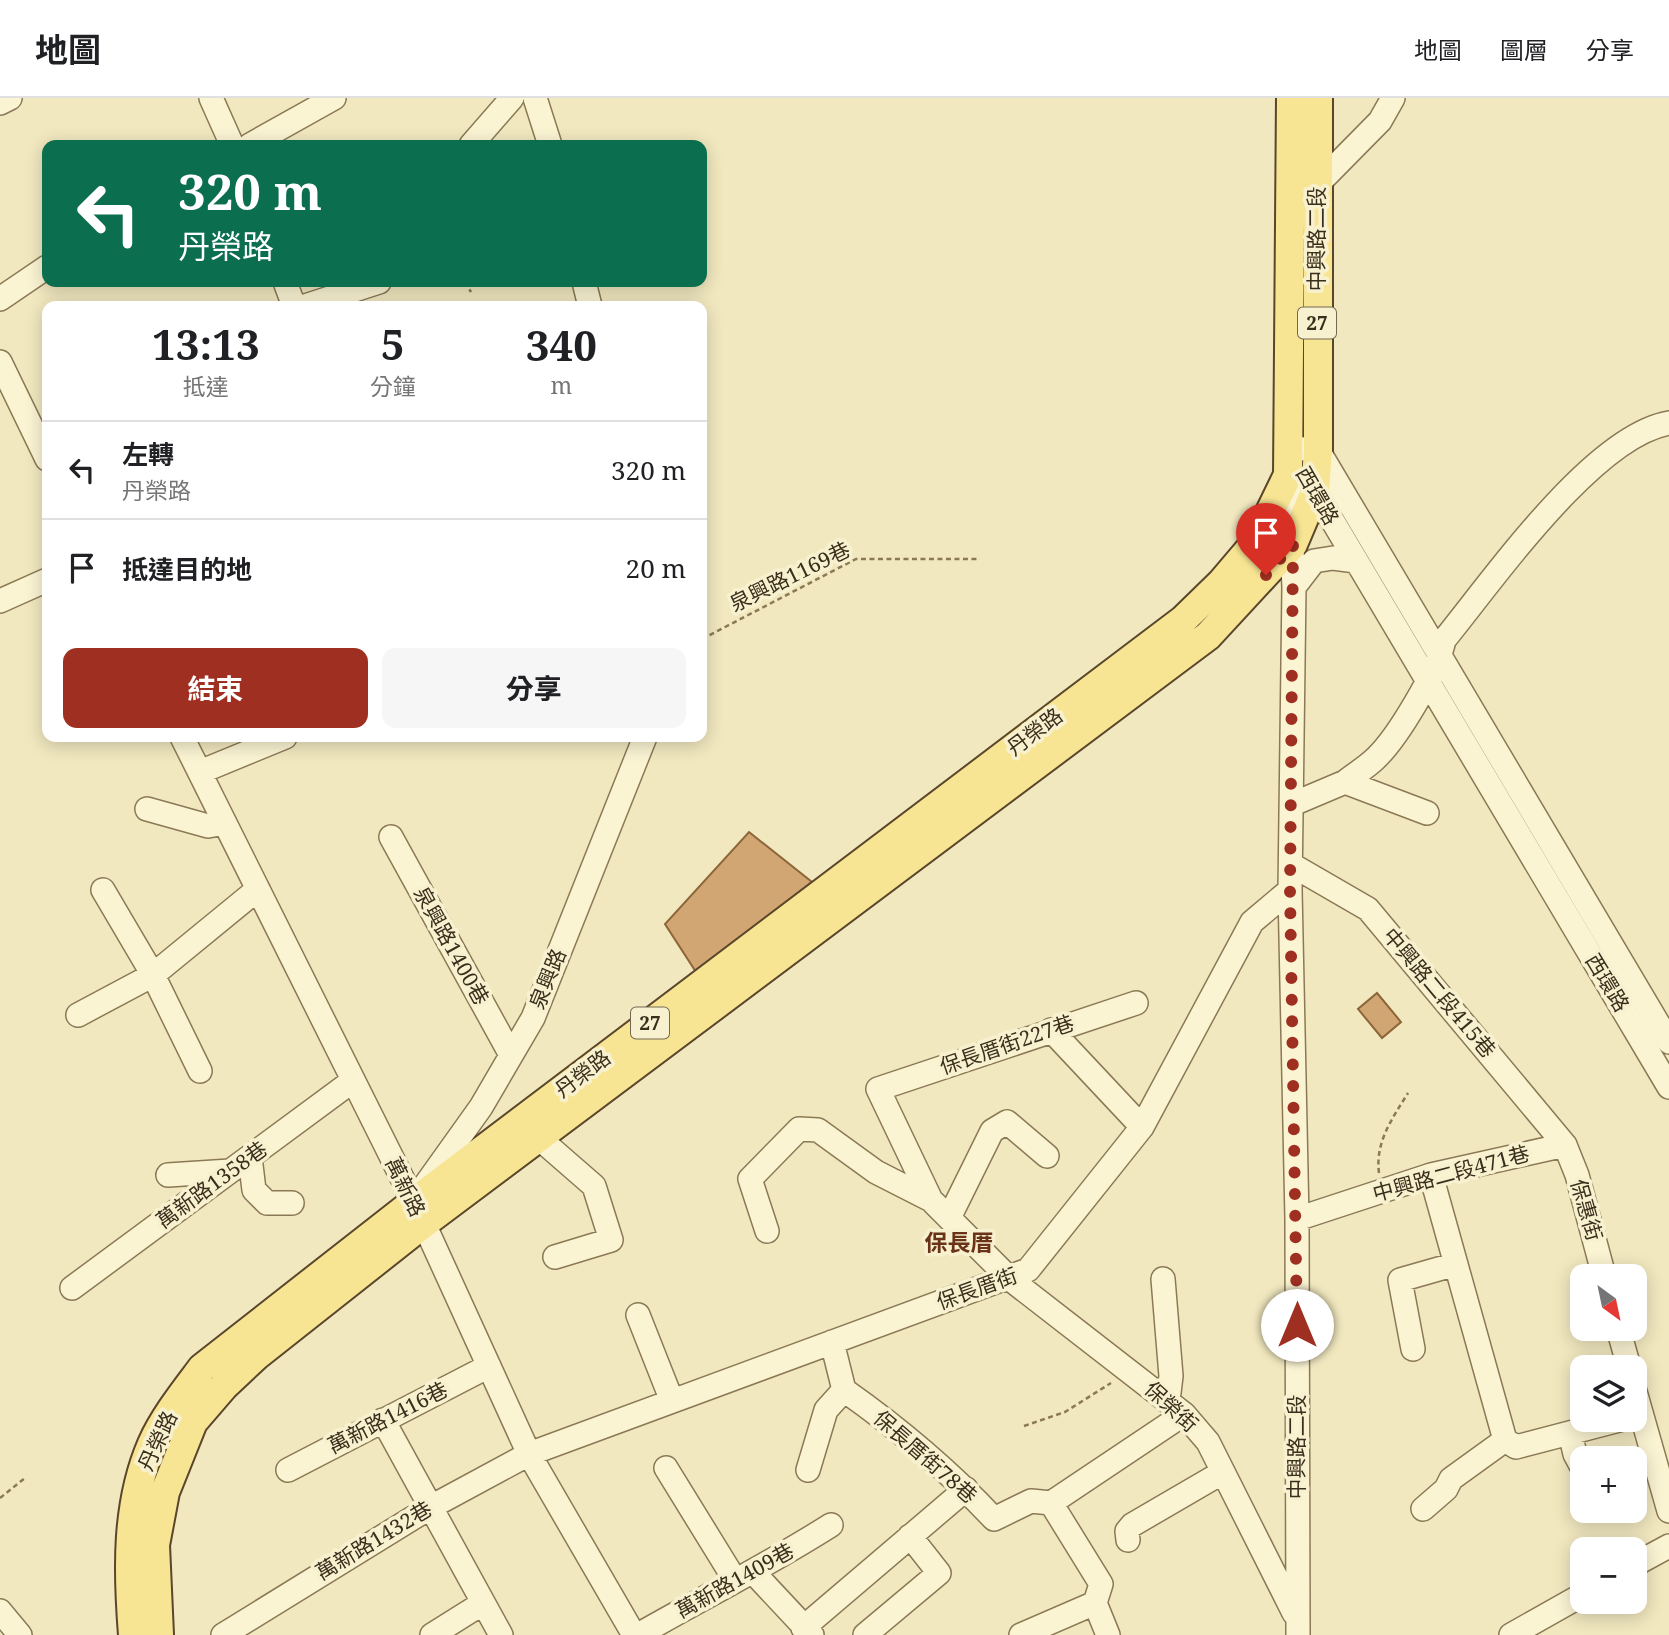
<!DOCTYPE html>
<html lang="zh-TW">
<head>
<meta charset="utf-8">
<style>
  body { margin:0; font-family:"Noto Serif","Noto Sans TC",serif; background:#f6f6f6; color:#202124; height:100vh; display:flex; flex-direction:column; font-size:26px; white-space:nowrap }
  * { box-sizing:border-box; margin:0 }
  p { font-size:23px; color:#757577 }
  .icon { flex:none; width:38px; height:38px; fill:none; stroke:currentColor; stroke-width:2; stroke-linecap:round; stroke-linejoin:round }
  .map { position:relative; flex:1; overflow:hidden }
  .drawer { position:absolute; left:42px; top:203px; width:665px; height:441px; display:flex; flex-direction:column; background:#fff; border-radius:14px; box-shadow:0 4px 18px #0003 }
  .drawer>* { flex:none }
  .top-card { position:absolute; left:42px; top:42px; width:665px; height:147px; border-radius:14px; box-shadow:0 4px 18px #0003; background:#0b6e4f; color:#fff; overflow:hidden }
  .needle { width:46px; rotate:147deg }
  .buttons { position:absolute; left:1570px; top:1166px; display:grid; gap:14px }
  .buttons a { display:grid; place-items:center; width:77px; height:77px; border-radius:14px; background:#fff; box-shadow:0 4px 18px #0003; font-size:35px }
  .pin { position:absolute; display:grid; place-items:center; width:60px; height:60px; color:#fff; margin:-72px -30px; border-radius:50% 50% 50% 0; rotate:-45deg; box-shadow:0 0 7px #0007 }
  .pin .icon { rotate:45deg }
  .me { position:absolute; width:77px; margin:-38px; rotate:0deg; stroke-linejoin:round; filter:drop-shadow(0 0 5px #0008) }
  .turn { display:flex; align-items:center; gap:24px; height:147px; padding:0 21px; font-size:32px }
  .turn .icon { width:91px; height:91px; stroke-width:2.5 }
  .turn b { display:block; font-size:49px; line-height:60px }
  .eta { display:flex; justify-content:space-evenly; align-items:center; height:119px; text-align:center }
  .eta b { font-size:42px; font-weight:700; line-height:49px }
  .primary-button { display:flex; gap:14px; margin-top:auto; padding:14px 21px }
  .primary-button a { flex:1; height:80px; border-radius:14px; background:#9f3021; color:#fff; font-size:28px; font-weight:700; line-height:80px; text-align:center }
  .primary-button a+a { background:#f6f6f6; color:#202124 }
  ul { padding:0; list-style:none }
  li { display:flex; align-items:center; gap:21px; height:98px; padding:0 21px; border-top:2px solid #e0e0e0 }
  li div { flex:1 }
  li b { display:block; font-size:26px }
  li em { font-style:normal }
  header { display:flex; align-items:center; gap:42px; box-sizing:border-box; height:98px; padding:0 35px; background:#fff; border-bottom:2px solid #e0e0e0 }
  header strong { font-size:33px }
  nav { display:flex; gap:38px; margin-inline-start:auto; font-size:24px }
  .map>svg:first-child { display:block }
  .building { fill:#d2a672; stroke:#8c653a; stroke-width:2 }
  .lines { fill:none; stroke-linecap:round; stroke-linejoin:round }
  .minor-casing { stroke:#8b7956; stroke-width:26 }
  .major-casing { stroke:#59462b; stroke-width:32 }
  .path { stroke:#8b7956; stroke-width:2.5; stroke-dasharray:5 3.5; stroke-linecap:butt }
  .minor { stroke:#fbf4d3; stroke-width:23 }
  .major { stroke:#f8e593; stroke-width:28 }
  .route { stroke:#9f3021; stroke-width:12; stroke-dasharray:0 21.6 }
  .labels { text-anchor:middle; stroke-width:7; stroke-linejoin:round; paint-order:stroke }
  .shield { fill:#f8f1cf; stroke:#736852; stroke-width:2 }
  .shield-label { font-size:19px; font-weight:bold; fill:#3a2e1c }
  .street-label { font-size:21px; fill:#3a2e1c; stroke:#f8f1cf }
  .neighbourhood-label { font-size:23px; font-weight:bold; fill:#6a3318; stroke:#f8f1cf }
</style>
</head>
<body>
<header>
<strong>地圖</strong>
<nav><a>地圖</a><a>圖層</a><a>分享</a></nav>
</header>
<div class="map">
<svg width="1669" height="1537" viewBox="0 0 1669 1537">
  <rect width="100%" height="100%" fill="#f1e8bf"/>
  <path class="building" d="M749,734L812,784L696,874L665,826Z
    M1377,895L1401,924L1382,940L1358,911Z"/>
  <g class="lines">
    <defs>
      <path id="minor" d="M211,0L232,47
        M535,0L550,47
        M0,5L10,0
        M250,47L334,0
        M471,47L512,0
        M1309,95L1380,23L1393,0
        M285,184L294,208
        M584,184L590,208
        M0,201L47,169
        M305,208L379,184
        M0,264L47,361
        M1290,350L1318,352L1669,944
        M1288,377L1294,489L1290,792L1297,1121L1298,1537
        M1309,383L1669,989
        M1294,489L1314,463L1333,460L1356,463
        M0,503L47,482
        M182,639L414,1104L529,1356L634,1537
        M200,674L285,639
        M1345,684C1355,676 1367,669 1376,660C1398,639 1438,572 1444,542C1493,482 1593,338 1669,325
        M1293,706L1345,684L1427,715
        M147,711L208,728L225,725
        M391,739L511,957
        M1292,767L1368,811L1565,1047L1577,1077L1604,1178
        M103,792L153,877L200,973
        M1136,905L878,991L931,1102L1010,1181L1184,1316L1208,1344L1294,1515
        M78,917L153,877L258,791
        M1051,932L1142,1029
        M540,1041L594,1088L611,1142L555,1159
        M250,1059L254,1092L267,1105H292
        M168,1077L230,1073
        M1431,1077L1505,1342
        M421,1093L481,1009L533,920L645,639
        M949,1120L992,1033L1007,1024L1047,1058
        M1297,1121L1431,1077L1565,1047
        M767,1133L750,1081L799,1031L818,1032L876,1074L931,1102
        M1163,1181L1171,1278L1168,1303
        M72,1190L351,984
        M638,1217L672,1303
        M1618,1230L1629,1269
        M832,1244L844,1292C898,1330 949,1373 994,1421L1031,1403L1051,1405
        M1413,1251L1400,1182L1456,1166
        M1634,1290L1669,1413
        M383,1322L501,1537
        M1570,1335L1575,1356L1582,1369
        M666,1370L735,1482
        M288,1372L489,1268
        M808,1372L826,1312L844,1292
        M1051,1405L1184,1316
        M1423,1411L1446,1391L1451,1381L1505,1342L1516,1349L1623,1321
        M1128,1442L1127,1433L1132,1427L1223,1374
        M1634,1467L1669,1448
        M754,1475L812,1537
        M1095,1505L1108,1537
        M0,1513L20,1537
        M803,1530L966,1391
        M223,1537L429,1410L529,1356L1028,1172L1142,1029L1252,824L1290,792
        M432,1537L483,1505
        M638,1537C703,1500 768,1467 831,1427
        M865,1537L939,1475L910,1438
        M1021,1537L1095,1505L1101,1486L1051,1405
        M1511,1537L1582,1497"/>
      <path id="major" d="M133,1537C128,1473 126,1406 152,1346C164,1319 184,1294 202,1270L414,1104L1183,522L1221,485L1255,445L1288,377L1291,0
        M159,1537L155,1447L165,1394L193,1324L224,1288L256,1258L423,1126L1208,538L1293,446L1315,394L1318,352V0"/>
    </defs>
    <use href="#minor" class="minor-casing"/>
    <use href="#major" class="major-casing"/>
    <path class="path" d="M465,184L471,194
      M702,541L856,461H980
      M1379,1075C1375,1044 1392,1021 1408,995
      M1024,1328L1065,1314L1111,1285
      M0,1400L25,1380"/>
    <use href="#minor" class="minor"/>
    <use href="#major" class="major"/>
  </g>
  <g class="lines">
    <path class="route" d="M1266,477L1293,446L1290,792L1297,1227"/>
  </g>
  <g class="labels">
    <g class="shield">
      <rect x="1298" y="209.5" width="38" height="31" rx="5"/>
      <rect x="631" y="909.5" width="38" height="31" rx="5"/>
    </g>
    <g class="shield-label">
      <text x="1317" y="232">27</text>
      <text x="650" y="932">27</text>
    </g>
    <g class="street-label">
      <text transform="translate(1317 141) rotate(-90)" y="7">中興路二段</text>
      <text transform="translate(1317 398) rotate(60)" y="7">西環路</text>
      <text transform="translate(790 479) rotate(-26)" y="7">泉興路1169巷</text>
      <text transform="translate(1035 634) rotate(-37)" y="7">丹榮路</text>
      <text transform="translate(451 848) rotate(61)" y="7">泉興路1400巷</text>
      <text transform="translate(548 881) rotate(-68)" y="7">泉興路</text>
      <text transform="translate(1607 885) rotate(59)" y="7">西環路</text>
      <text transform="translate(1439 895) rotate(50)" y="7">中興路二段415巷</text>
      <text transform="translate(1007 947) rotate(-19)" y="7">保長厝街227巷</text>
      <text transform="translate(583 976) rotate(-37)" y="7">丹榮路</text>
      <text transform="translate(1451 1076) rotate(-15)" y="7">中興路二段471巷</text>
      <text transform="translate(212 1087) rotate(-36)" y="7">萬新路1358巷</text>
      <text transform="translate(405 1089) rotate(64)" y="7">萬新路</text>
      <text transform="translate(1586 1112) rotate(74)" y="7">保惠街</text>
      <text transform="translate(977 1191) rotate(-20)" y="7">保長厝街</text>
      <text transform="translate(1171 1309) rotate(42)" y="7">保榮街</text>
      <text transform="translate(388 1320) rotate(-27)" y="7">萬新路1416巷</text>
      <text transform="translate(158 1343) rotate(-65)" y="7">丹榮路</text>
      <text transform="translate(1297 1349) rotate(-90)" y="7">中興路二段</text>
      <text transform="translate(925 1359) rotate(41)" y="7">保長厝街78巷</text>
      <text transform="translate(374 1443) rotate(-31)" y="7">萬新路1432巷</text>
      <text transform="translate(735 1483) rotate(-29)" y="7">萬新路1409巷</text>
    </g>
    <g class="neighbourhood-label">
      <text x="959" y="1153">保長厝</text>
    </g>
  </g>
</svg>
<div class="buttons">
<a><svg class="needle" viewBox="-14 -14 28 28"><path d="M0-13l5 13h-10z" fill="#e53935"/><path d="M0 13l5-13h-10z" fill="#757577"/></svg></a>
<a><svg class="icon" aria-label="layers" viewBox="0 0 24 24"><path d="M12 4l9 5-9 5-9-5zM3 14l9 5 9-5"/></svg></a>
<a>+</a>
<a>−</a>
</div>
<div class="pin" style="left:1266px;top:477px;background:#d93025"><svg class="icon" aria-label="arrive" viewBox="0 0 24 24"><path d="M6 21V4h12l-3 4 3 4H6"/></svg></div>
<svg class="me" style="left:1297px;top:1227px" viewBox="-20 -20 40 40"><circle r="19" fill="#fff"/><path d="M0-13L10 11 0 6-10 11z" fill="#9f3021"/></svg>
<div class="top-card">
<div class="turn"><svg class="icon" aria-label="left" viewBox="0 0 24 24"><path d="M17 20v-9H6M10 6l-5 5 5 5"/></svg><div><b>320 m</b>丹榮路</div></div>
</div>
<section class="drawer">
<div class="eta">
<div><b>13:13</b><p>抵達</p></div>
<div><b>5</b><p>分鐘</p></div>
<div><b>340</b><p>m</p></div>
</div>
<ul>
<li><svg class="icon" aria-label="left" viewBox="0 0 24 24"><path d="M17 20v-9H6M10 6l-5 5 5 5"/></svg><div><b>左轉</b><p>丹榮路</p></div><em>320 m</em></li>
<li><svg class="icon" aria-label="arrive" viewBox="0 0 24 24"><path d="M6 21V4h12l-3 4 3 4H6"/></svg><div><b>抵達目的地</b></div><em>20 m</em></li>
</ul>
<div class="primary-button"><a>結束</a><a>分享</a></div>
</section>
</div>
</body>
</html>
